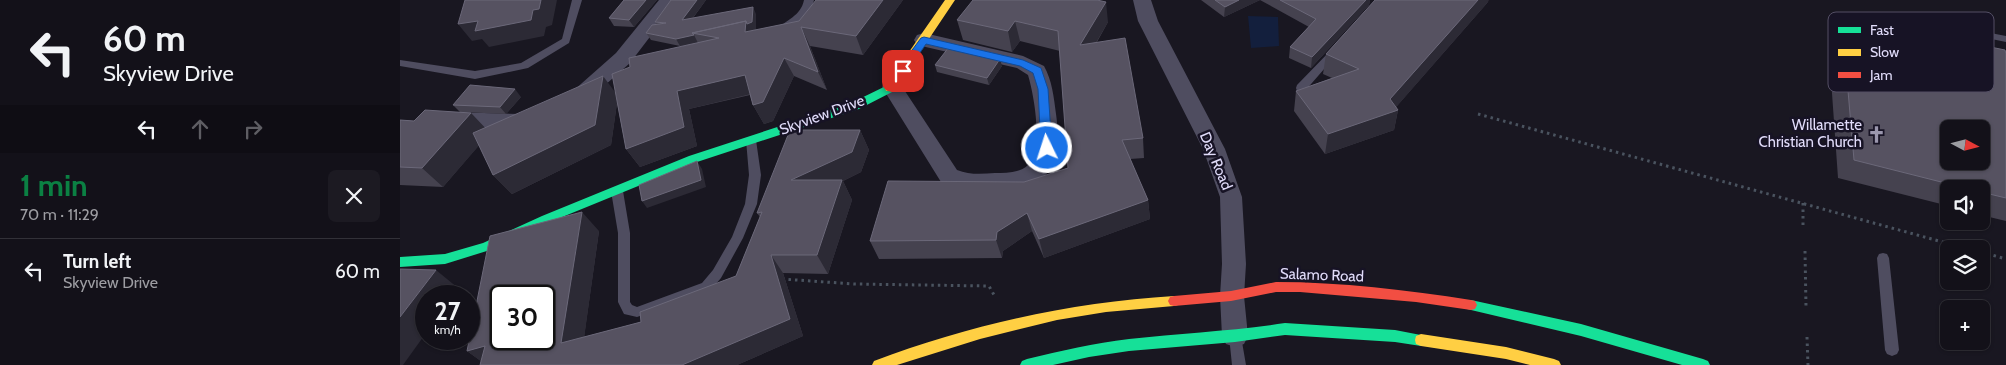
<!DOCTYPE html>
<html lang="en">
<head>
<meta charset="utf-8">
<style>
  body { margin:0; font-family:Cabin,sans-serif; background:#1c1a22; color:#f1f3f6; height:100vh; display:flex; flex-direction:column; font-size:19px; white-space:nowrap }
  * { box-sizing:border-box; margin:0 }
  p { font-size:16px; color:#9d9da2 }
  .icon { flex:none; width:28px; height:28px; fill:none; stroke:currentColor; stroke-width:2; stroke-linecap:round; stroke-linejoin:round }
  .map { position:relative; flex:1; overflow:hidden }
  .sheet { display:flex; flex-direction:column; background:#131119; width:400px }
  .sheet>* { flex:none }
  .banner { background:#131119; color:#f1f3f6; overflow:hidden }
  .needle { width:32px; rotate:97deg }
  .fabs { position:absolute; left:1540px; top:120px; display:grid; gap:10px }
  .fabs a { display:grid; place-items:center; width:50px; height:50px; border-radius:8px; background:#131119; box-shadow:0 1px 4px #0004,0 0 0 1px #323138; font-size:25px }
  .speed { position:absolute; left:15px; top:285px; display:flex; gap:10px; font-size:25px; font-weight:700; text-align:center }
  .speed>* { display:grid; place-content:center; width:65px; height:65px; border-radius:50%; background:#131119; box-shadow:0 1px 4px #0004,0 0 0 1px #323138; line-height:1 }
  .speed small { font-size:12px; font-weight:400 }
  .speed .limit { border:2px solid #111; border-radius:8px; background:#fff; color:#111 }
  .pin { position:absolute; display:grid; place-items:center; width:42px; height:42px; color:#fff; margin:-21px; border-radius:10px; box-shadow:0 2px 8px #0006 }
  .me { position:absolute; width:55px; margin:-28px; rotate:356deg; stroke-linejoin:round; filter:drop-shadow(0 0 4px #0008) }
  .turn { display:flex; align-items:center; gap:18px; height:105px; padding:0 20px; font-size:22px }
  .turn .icon { width:65px; height:65px; stroke-width:2.5 }
  .turn b { display:block; font-size:35px; line-height:42px }
  .lanes { display:flex; align-items:center; height:48px; padding:0 20px; background:#0003; justify-content:center; gap:25px; direction:ltr }
  .lanes .off { opacity:.35 }
  .round { display:grid; place-items:center; flex:none; width:52px; height:52px; border-radius:8px; background:#1c1a22 }
  .overview { display:flex; align-items:center; justify-content:space-between; height:85px; padding:0 20px }
  h1 { font-size:30px; font-weight:700; line-height:38px; color:#0b8043 }
  ul { padding:0; list-style:none }
  li { display:flex; align-items:center; gap:15px; height:65px; padding:0 20px; border-top:1px solid #323138 }
  li div { flex:1 }
  li b { display:block; font-size:19px }
  li em { font-style:normal }
  main { display:flex; flex:1; min-height:0 }
  .map>svg:first-child { display:block }
  .water { fill:#131f3d }
  .lines { fill:none; stroke-linecap:round; stroke-linejoin:round }
  .path { stroke:#4a535f; stroke-width:3; stroke-dasharray:2.5 4; stroke-linecap:butt }
  .lane { fill:#4f4d60; fill-rule:evenodd }
  .street { fill:#4f4d60; fill-rule:evenodd }
  .fast { fill:#16e098; fill-rule:evenodd }
  .slow { fill:#ffcf43; fill-rule:evenodd }
  .jam { fill:#f24e42; fill-rule:evenodd }
  .wall { fill:#45424f }
  .shaded-wall { fill:#2c2a35 }
  .building { fill:#565261; stroke:#6b6879; fill-rule:evenodd }
  .route { fill:#1a73e8; stroke:#114b97 }
  .labels { text-anchor:middle; stroke-width:5; stroke-linejoin:round; paint-order:stroke }
  .street-label { font-size:15px; fill:#e1dcfa; stroke:#171325 }
  .poi-label { font-size:15px; fill:#e1dcfa; stroke:#171325; text-anchor:end }
  .key { fill:#171325; stroke:#544f65; stroke-width:1 }
  .key-label { font-size:14px; fill:#e1dcfa }
</style>
</head>
<body>
<main>
<section class="sheet">
<div class="banner">
<div class="turn"><svg class="icon" aria-label="left" viewBox="0 0 24 24"><path d="M17 20v-9H6M10 6l-5 5 5 5"/></svg><div><b>60 m</b>Skyview Drive</div></div>
<div class="lanes"><svg class="icon" aria-label="left" viewBox="0 0 24 24"><path d="M17 20v-9H6M10 6l-5 5 5 5"/></svg><svg class="icon off" aria-label="ahead" viewBox="0 0 24 24"><path d="M12 20V5M6 11l6-6 6 6"/></svg><svg class="icon off" aria-label="right" viewBox="0 0 24 24"><path d="M7 20v-9h11M14 6l5 5-5 5"/></svg></div>
</div>
<div class="overview"><div><h1>1 min</h1><p>70 m · 11:29</p></div><a class="round"><svg class="icon" aria-label="close" viewBox="0 0 24 24"><path d="M6 6l12 12M18 6L6 18"/></svg></a></div>
<ul>
<li><svg class="icon" aria-label="left" viewBox="0 0 24 24"><path d="M17 20v-9H6M10 6l-5 5 5 5"/></svg><div><b>Turn left</b><p>Skyview Drive</p></div><em>60 m</em></li>
</ul>
</section>
<div class="map">
<svg width="1606" height="365" viewBox="0 0 1606 365">
  <rect width="100%" height="100%" fill="#191721"/>
  <path class="water" d="M848,16L878,17L879,46L851,48Z"/>
  <g class="lines">
    <path class="path" d="M1078,114L1568,249
      M1403,203V225
      M1405,251L1406,307
      M1581,252L1606,259
      M382,279L454,284L589,286L594,295
      M1407,337L1408,365"/>
    <path class="lane" d="M172,0H182L169,43L128,68L75,79L0,66V60L75,71L121,63L162,39Z
      M404,0H414C411,14 393,35 378,32L376,30C386,20 401,16 404,0Z
      M1575,30L1606,36V42L1572,35L1570,33L1572,31Z
      M935,48L938,49L940,51L938,53L905,91H897L896,88L897,85L932,49Z
      M351,136L356,140L361,175L357,204L343,238L321,278L310,291L237,317L224,314L218,302V233L211,191L213,188H221L223,191L230,233V302L232,305L237,307L302,283L313,270L332,237L345,204L349,175L346,140Z
      M1483,253L1487,254L1489,258L1499,350L1497,354L1492,356L1487,354L1485,350L1477,258L1479,254Z
      M835,330L840,332L841,336L846,365H832L829,336L830,332Z"/>
    <path class="street" d="M259,0H278L230,63L187,101L180,103L173,101L170,96L173,91L216,53Z
      M733,0H751L758,21L825,149L842,197L846,264L844,296L848,336L844,344L835,347L826,344L822,336L820,296L822,264L820,197L803,149L738,21Z
      M524,33L623,56L644,66C652,80 654,98 656,114C659,134 659,161 644,177C623,199 566,192 541,182L482,87L485,82L492,80L499,82L557,170C569,175 582,174 595,173C606,173 620,173 628,165C644,149 634,95 628,75L617,68L517,45L514,40L517,35Z
      M48,112L120,114L128,112L135,115L139,120L135,125L120,130L48,128L41,125L37,120L41,115Z"/>
    <path class="fast" d="M490,84L495,88L494,91L459,109L297,162L150,222L90,250L45,264L0,267V257L45,254L83,243L142,216L289,156L451,103Z
      M1071,300L1181,324L1303,359L1308,361L1310,365H1282L1181,336L1071,310L1067,309L1065,305L1067,301Z
      M885,323L995,330L1026,336L1027,340L1026,344L1021,346L995,342L885,335L835,342L729,351L689,357L653,365H620L622,361L627,359C661,351 694,343 729,339C781,333 833,331 885,323Z"/>
    <path class="slow" d="M545,0H555L494,91H486L485,88L486,85Z
      M774,296L778,297L780,301L778,305L774,306L706,312L657,320L580,339L497,365H472L474,361C570,325 672,302 774,296Z
      M1021,334L1106,347L1154,359L1159,361L1161,365H1130L1106,359L1021,346L1016,344L1015,340L1016,336Z"/>
    <path class="jam" d="M876,282C941,282 1007,290 1071,300L1075,301L1077,305L1075,309L1071,310L1016,302L900,292H876L831,301L774,306L770,305L768,301L770,297L774,296L831,291Z"/>
  </g>
  <path class="wall" d="M224,0H257L234,27L214,26L209,18Z
    M271,0H306L293,18L356,14V30L503,0L463,55L410,46L427,90L394,76L373,121L364,124L353,105L350,95L289,109L297,146L240,167L226,149L217,103L211,145L112,194L93,175L79,145L43,187L0,185V120L14,121L71,113L85,128L215,93L298,43L280,46L251,40L246,33L256,24L255,22Z
    M801,0H970L969,5L911,68L889,58L890,47L909,27L860,0L824,17Z
    M1088,2L996,107L998,110L994,130L925,154L894,111L896,91L932,78L923,74L926,54Z
    M557,20L708,22L697,42L743,138L744,158L730,159L748,200L750,219L644,258L632,231L603,251L602,258L479,259L470,241L624,182L668,168L660,51L620,41L612,52L563,40Z
    M1443,33L1552,58L1566,42L1606,54V221L1581,215V189H1549V206L1438,178L1429,51Z
    M535,65L602,66L589,85L537,72Z
    M121,97L106,114L60,112L53,105Z
    M460,130L469,150L461,172L443,181L452,200L428,274L383,273L403,336L337,365H80L81,361L67,351L199,231L184,337L241,322L336,276L360,217L357,213Z"/>
  <path class="shaded-wall" d="M141,0H157L152,25L146,27L144,36L89,47L82,39L72,41L58,24Z
    M246,0H257L234,27L229,20Z
    M297,0H306L286,27L282,20Z
    M483,0H503L463,55L456,36Z
    M839,0H860L824,17L825,7Z
    M966,0H970L969,5L911,68L912,57Z
    M1078,0H1089L1088,2L991,113L998,110L994,130L925,154L928,134L990,99Z
    M706,2L708,22L683,65L680,45Z
    M353,7L356,14V30L345,32L346,21Z
    M615,21L620,41L612,52L608,31Z
    M401,27L410,46L427,90L418,72Z
    M294,35L298,43L280,46L276,39Z
    M384,58L394,76L373,121L364,124L353,105Z
    M600,59L602,66L589,85L587,78Z
    M345,75L355,93L289,109L297,146L240,167L226,149L277,91Z
    M203,76L218,96L211,145L112,194L93,175Z
    M115,89L121,97L106,114L100,107Z
    M71,113L90,133L43,187L22,168Z
    M460,130L469,150L461,172L443,181L452,200L428,274L417,255L391,180Z
    M297,161L302,169L306,187L247,208L242,201Z
    M748,200L750,219L644,258L639,239Z
    M182,212L199,231L181,360L161,343Z
    M627,213L632,231L603,251L602,258L596,240L597,232Z
    M371,255L383,273L403,336L337,365H282Z
    M36,270L58,288L53,296H26V333L3,365H0V317Z
    M85,346L86,365L67,351Z"/>
  <path class="building" d="M65,0H141L139,9L133,10L131,20L75,31L78,21L58,24Z
    M224,0H246L229,20L209,18Z
    M271,0H297L282,20L353,7L352,22L347,24L346,21L292,33L294,35L276,39L246,33L252,25L266,23L255,22Z
    M416,0H483L456,36L401,27L418,72L384,58L363,102L353,105L345,75L277,91L284,127L226,149L212,74L230,67L229,58L319,38L292,33L346,21L345,32L399,21Z
    M573,0H697L706,2L680,45L725,38L743,138L722,140L748,200L639,239L627,213L597,232L596,240L470,241L488,181L624,182L668,168L658,31L615,21L608,31L557,20Z
    M815,0H839L825,7Z
    M880,0H966L912,57L890,47L916,19Z
    M975,0H1078L990,99L998,110L928,134L896,91L959,69L926,54Z
    M1443,33L1571,62L1566,42L1605,50L1606,54V198L1581,192V189H1569L1454,160ZM1549,129H1581V161H1549Z
    M549,47L600,59L587,78L535,65Z
    M203,76L195,125L93,175L73,133Z
    M70,85L115,89L100,107L53,105Z
    M25,110L71,113L22,168L0,167V120L14,121Z
    M390,130H460L452,152L391,180H442L417,255H371L390,319L282,365H80L85,346L67,351L90,236L182,212L161,343L241,322L240,312L336,276L362,212L357,213ZM101,296H144V339H101Z
    M297,161L301,180L242,201L239,185Z
    M0,269L36,270L0,317Z"/>
  <path class="route" d="M524,37L623,60L641,68L648,89L652,148L651,151L647,152L641,148L638,89L633,73L620,66L526,44L506,73H499V68L521,38Z"/>
  <defs>
    <symbol id="church-bare" viewBox="-9 -9 18 18"><path d="M-1.2-6h2.4v3.5h3.3v2.4h-3.3V6h-2.4V-.1h-3.3v-2.4h3.3Z" fill="#9b97ae" stroke="#171325" stroke-width="2.5" paint-order="stroke"/></symbol>
  </defs>
  <g fill-rule="evenodd">
    <use href="#church-bare" x="1464" y="122" width="25" height="25"/>
  </g>
  <g class="labels">
    <g class="street-label">
      <text transform="translate(422 115) rotate(-20)" y="5">Skyview Drive</text>
      <text transform="translate(816 161) rotate(67)" y="5">Day Road</text>
      <text transform="translate(922 275) rotate(2)" y="5">Salamo Road</text>
    </g>
    <g class="poi-label">
      <text x="1462" y="130">Willamette<tspan x="1462" dy="17">Christian Church</tspan></text>
    </g>
  </g>
  <rect x="1428" y="12" width="166" height="80" rx="8" class="key"/>
  <rect x="1438" y="27" width="23" height="6" fill="#16e098"/>
  <rect x="1438" y="49" width="23" height="7" fill="#ffcf43"/>
  <rect x="1438" y="72" width="23" height="6" fill="#f24e42"/>
  <g class="key-label">
    <text x="1470" y="35">Fast</text>
    <text x="1470" y="57">Slow</text>
    <text x="1470" y="80">Jam</text>
  </g>
</svg>
<div class="fabs">
<a><svg class="needle" viewBox="-14 -14 28 28"><path d="M0-13l5 13h-10z" fill="#e53935"/><path d="M0 13l5-13h-10z" fill="#9d9da2"/></svg></a>
<a><svg class="icon" aria-label="sound" viewBox="0 0 24 24"><path d="M4 9h4l5-4v14l-5-4H4zM17 9q2 3 0 6"/></svg></a>
<a><svg class="icon" aria-label="layers" viewBox="0 0 24 24"><path d="M12 4l9 5-9 5-9-5zM3 14l9 5 9-5"/></svg></a>
<a>+</a>
</div>
<div class="speed"><div>27<small>km/h</small></div><div class="limit">30</div></div>
<div class="pin" style="left:503px;top:71px;background:#d93025"><svg class="icon" aria-label="arrive" viewBox="0 0 24 24"><path d="M6 21V4h12l-3 4 3 4H6"/></svg></div>
<svg class="me" style="left:647px;top:148px" viewBox="-20 -20 40 40"><circle r="17" fill="#1a73e8" stroke="#fff" stroke-width="3"/><path d="M0-11L8 9 0 5-8 9z" fill="#fff"/></svg>
</div>
</main>
</body>
</html>
